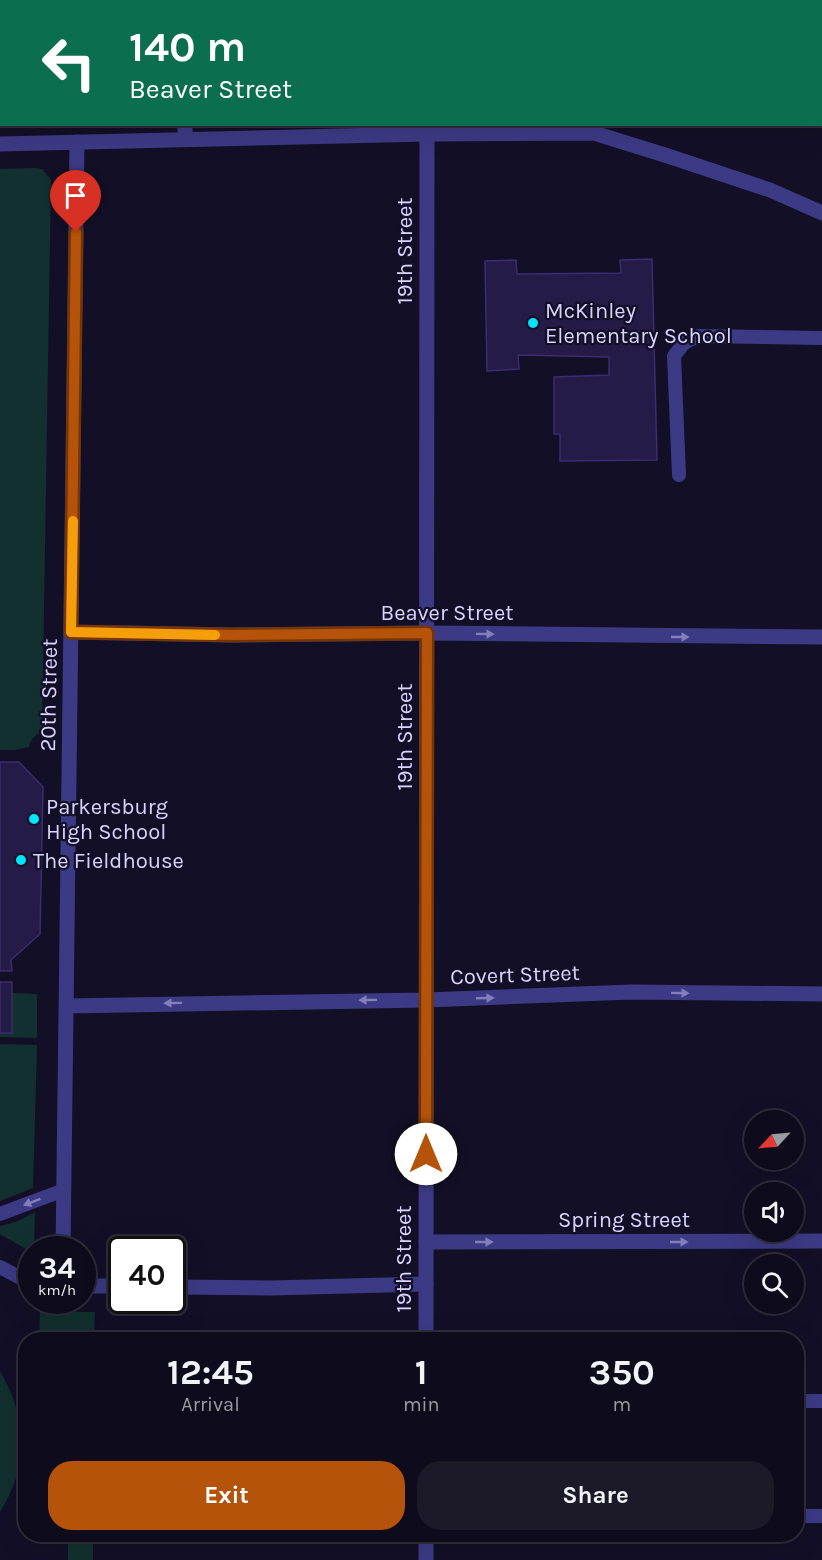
<!DOCTYPE html>
<html lang="en">
<head>
<meta charset="utf-8">
<style>
  body { margin:0; font-family:Karla,sans-serif; background:#1c1929; color:#f1f3f6; height:100vh; display:flex; flex-direction:column; font-size:22px; white-space:nowrap }
  * { box-sizing:border-box; margin:0 }
  p { font-size:20px; color:#9b9ba3 }
  .icon { flex:none; width:33px; height:33px; fill:none; stroke:currentColor; stroke-width:2; stroke-linecap:round; stroke-linejoin:round }
  .map { position:relative; flex:1; overflow:hidden }
  .sheet { position:absolute; left:18px; top:1332px; width:786px; height:210px; display:flex; flex-direction:column; background:#0e0b1c; border-radius:24px; box-shadow:0 6px 24px #0002,0 0 0 2px #2e2b3b }
  .sheet>* { flex:none }
  .hud { position:absolute; left:0px; top:0px; width:822px; height:126px; box-shadow:0 6px 24px #0002,0 0 0 2px #2e2b3b; background:#0b6e4f; color:#fff; overflow:hidden }
  .needle { width:39px; rotate:244deg }
  .tools { position:absolute; left:744px; top:1110px; display:grid; gap:12px }
  .tools a { display:grid; place-items:center; width:60px; height:60px; border-radius:50%; background:#0e0b1c; box-shadow:0 6px 24px #0002,0 0 0 2px #2e2b3b; font-size:30px }
  .speed { position:absolute; left:18px; top:1236px; display:flex; gap:12px; font-size:30px; font-weight:700; text-align:center }
  .speed>* { display:grid; place-content:center; width:78px; height:78px; border-radius:50%; background:#0e0b1c; box-shadow:0 6px 24px #0002,0 0 0 2px #2e2b3b; line-height:1 }
  .speed small { font-size:15px; font-weight:400 }
  .speed .limit { border:3px solid #111; border-radius:9px; background:#fff; color:#111 }
  .pin { position:absolute; display:grid; place-items:center; width:51px; height:51px; color:#fff; margin:-62px -26px; border-radius:50% 50% 50% 0; rotate:-45deg; box-shadow:0 0 6px #0007 }
  .pin .icon { rotate:45deg }
  .me { position:absolute; width:66px; margin:-33px; rotate:0deg; stroke-linejoin:round; filter:drop-shadow(0 0 4px #0008) }
  .turn { display:flex; align-items:center; gap:21px; height:126px; padding:0 30px; font-size:27px }
  .turn .icon { width:78px; height:78px; stroke-width:2.5 }
  .turn b { display:block; font-size:42px; line-height:51px }
  .eta { display:flex; justify-content:space-evenly; align-items:center; height:102px; text-align:center }
  .eta b { font-size:36px; font-weight:700; line-height:42px }
  .cta { display:flex; gap:12px; margin-top:auto; padding:12px 30px }
  .cta a { flex:1; height:69px; border-radius:24px; background:#b45309; color:#fff; font-size:24px; font-weight:700; line-height:69px; text-align:center }
  .cta a+a { background:#1c1929; color:#f1f3f6 }
  .map>svg:first-child { display:block }
  .green { fill:#12302f }
  .building { fill:#241b47; stroke:#3b2d73; stroke-width:1.5 }
  .lines { fill:none; stroke-linecap:round; stroke-linejoin:round }
  .service { stroke:#3d3a85; stroke-width:14 }
  .minor { stroke:#3d3a85; stroke-width:15 }
  .tertiary { stroke:#3d3a85; stroke-width:15 }
  .oneway { fill:#837fbc }
  .route-casing { stroke:#753606; stroke-width:15 }
  .route { stroke:#b45309; stroke-width:10 }
  .slow { stroke:#f59e0b; stroke-width:10 }
  .poi-dot { fill:#00e5ff; stroke:#130f26; stroke-width:2 }
  .labels { text-anchor:middle; stroke-width:4.5; stroke-linejoin:round; paint-order:stroke }
  .street-label { font-size:22px; fill:#d9d4ff; stroke:#130f26 }
  .poi-label { font-size:22px; fill:#d9d4ff; stroke:#130f26; text-anchor:start }
</style>
</head>
<body>
<div class="map">
<svg width="822" height="1560" viewBox="0 0 822 1560">
  <rect width="100%" height="100%" fill="#130f26"/>
  <path class="green" d="M36,168L42,169L51,180L42,732C34,735 31,739 29,747L15,750H0V169Z
    M12,993L37,994V1038L0,1037V1033H12Z
    M0,1044L37,1045L33,1188L0,1201Z
    M35,1212L34,1249L32,1250L31,1252L0,1234V1226L16,1222Z
    M40,1311L95,1312L94,1339L39,1337Z
    M0,1371C27,1416 29,1467 0,1512Z
    M68,1535H93V1560H68Z"/>
  <path class="building" d="M652,259L657,460L560,461V434H554V377L609,375V357L518,355L519,369L487,371L485,261L516,260L517,274L621,273L620,260Z
    M0,762H19L43,787L40,934L11,960L12,971H0Z
    M0,982H12V1033H0Z"/>
  <g class="lines">
    <path class="service" d="M679,475L674,356L684,343L698,336L822,338
      M0,1214L64,1190
      M0,1267L32,1284
      M796,1401H822
      M796,1516H822"/>
    <path class="minor" d="M382,0L383,2
      M189,2V0
      M185,139V124
      M71,632L232,635L427,633L822,637
      M67,1006L426,1000L631,992L822,994
      M426,1242L822,1241
      M63,1250L77,142
      M82,1286H122
      M172,1287L271,1288L426,1284"/>
    <path class="tertiary" d="M590,0V2
      M0,144L427,134L594,133L668,156L770,190L822,213
      M426,1340L427,134
      M426,1560V1534"/>
  </g>
  <defs><path id="oneway-solid" d="M-6-.8H1V-3.2L6.5 0L1 3.2V.8H-6Z" transform="scale(1.5)"/></defs>
  <g class="oneway">
    <use href="#oneway-solid" transform="translate(485 634) rotate(1)"/>
    <use href="#oneway-solid" transform="translate(680 637)"/>
    <use href="#oneway-solid" transform="translate(680 993) rotate(1)"/>
    <use href="#oneway-solid" transform="translate(485 998) rotate(-2)"/>
    <use href="#oneway-solid" transform="translate(368 1000) rotate(179)"/>
    <use href="#oneway-solid" transform="translate(173 1003) rotate(179)"/>
    <use href="#oneway-solid" transform="translate(32 1202) rotate(159)"/>
    <use href="#oneway-solid" transform="translate(484 1242)"/>
    <use href="#oneway-solid" transform="translate(679 1242)"/>
  </g>
  <g class="lines">
    <defs>
      <path id="route" d="M76,232L71,632L232,635L427,633L426,1154"/>
    </defs>
    <use href="#route" class="route-casing"/>
    <use href="#route" class="route"/>
    <path class="slow" d="M73,521L71,632L215,635"/>
  </g>
  <g class="poi-dot">
    <circle cx="533" cy="323" r="6"/>
    <circle cx="34" cy="819" r="6"/>
    <circle cx="21" cy="860" r="6"/>
  </g>
  <g class="labels">
    <g class="street-label">
      <text transform="translate(404 251) rotate(-90)" y="8">19th Street</text>
      <text x="447" y="620">Beaver Street</text>
      <text transform="translate(48 695) rotate(-89)" y="8">20th Street</text>
      <text transform="translate(404 737) rotate(-90)" y="8">19th Street</text>
      <text transform="translate(515 974) rotate(-2)" y="8">Covert Street</text>
      <text x="624" y="1227">Spring Street</text>
      <text transform="translate(403 1259) rotate(-90)" y="8">19th Street</text>
    </g>
    <g class="poi-label">
      <text x="545" y="318">McKinley<tspan x="545" dy="25">Elementary School</tspan></text>
      <text x="46" y="814">Parkersburg<tspan x="46" dy="25">High School</tspan></text>
      <text x="33" y="868">The Fieldhouse</text>
    </g>
  </g>
</svg>
<div class="tools">
<a><svg class="needle" viewBox="-14 -14 28 28"><path d="M0-13l5 13h-10z" fill="#e53935"/><path d="M0 13l5-13h-10z" fill="#9b9ba3"/></svg></a>
<a><svg class="icon" aria-label="sound" viewBox="0 0 24 24"><path d="M4 9h4l5-4v14l-5-4H4zM17 9q2 3 0 6"/></svg></a>
<a><svg class="icon" aria-label="search" viewBox="0 0 24 24"><circle cx="10" cy="10" r="6"/><path d="M15 15l6 6"/></svg></a>
</div>
<div class="speed"><div>34<small>km/h</small></div><div class="limit">40</div></div>
<div class="pin" style="left:76px;top:232px;background:#d93025"><svg class="icon" aria-label="arrive" viewBox="0 0 24 24"><path d="M6 21V4h12l-3 4 3 4H6"/></svg></div>
<svg class="me" style="left:426px;top:1154px" viewBox="-20 -20 40 40"><circle r="19" fill="#fff"/><path d="M0-13L10 11 0 6-10 11z" fill="#b45309"/></svg>
<div class="hud">
<div class="turn"><svg class="icon" aria-label="left" viewBox="0 0 24 24"><path d="M17 20v-9H6M10 6l-5 5 5 5"/></svg><div><b>140 m</b>Beaver Street</div></div>
</div>
<section class="sheet">
<div class="eta">
<div><b>12:45</b><p>Arrival</p></div>
<div><b>1</b><p>min</p></div>
<div><b>350</b><p>m</p></div>
</div>
<div class="cta"><a>Exit</a><a>Share</a></div>
</section>
</div>
</body>
</html>
